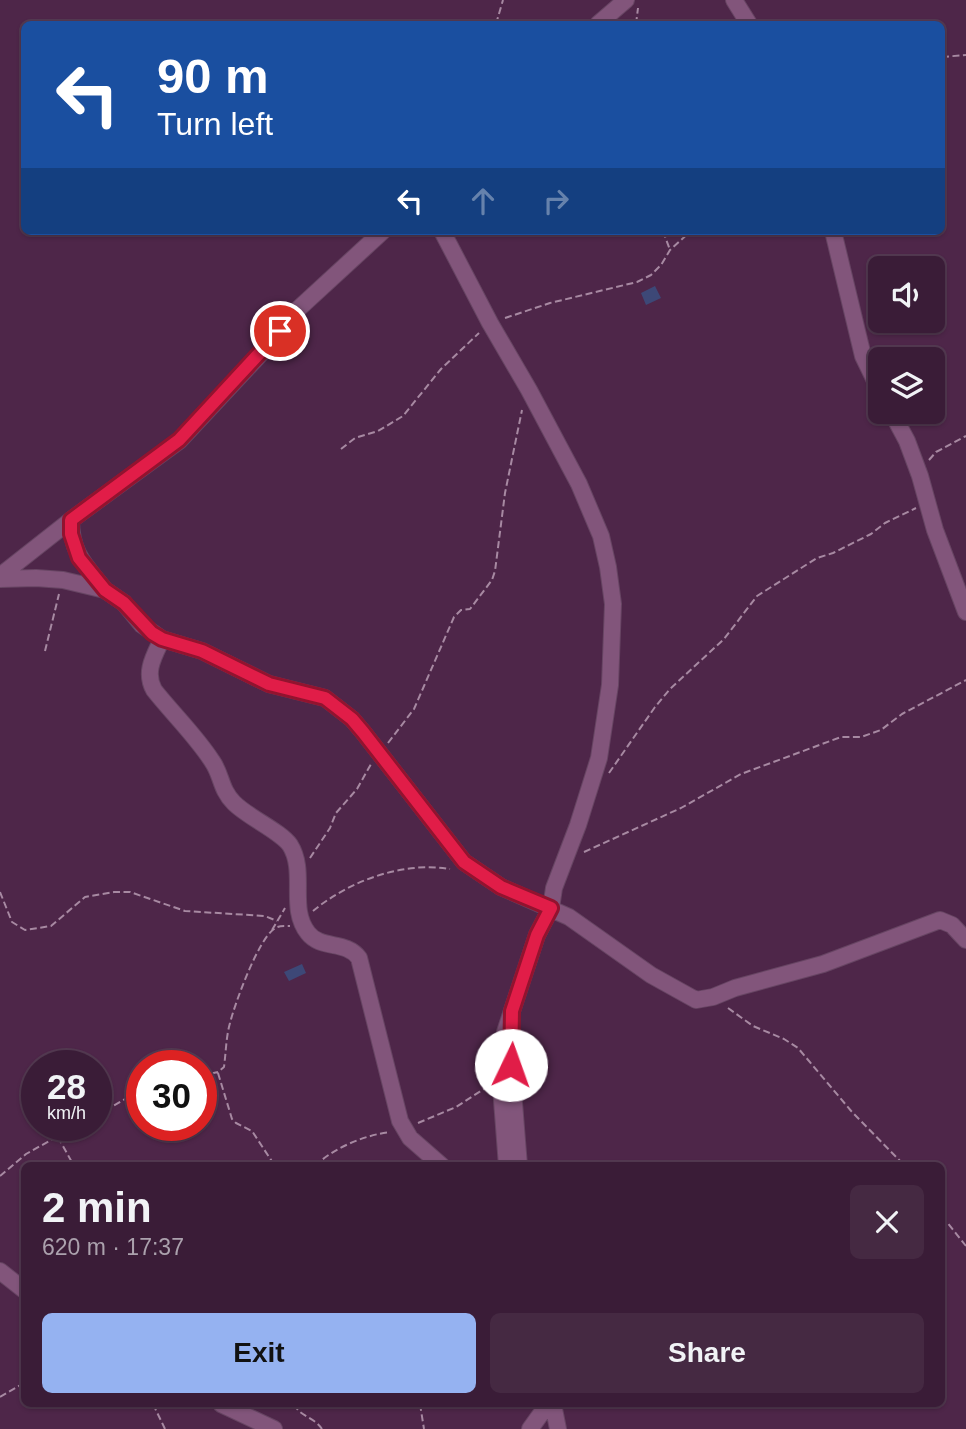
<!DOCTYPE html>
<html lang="en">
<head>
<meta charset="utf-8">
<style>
  body { margin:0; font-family:Arial,sans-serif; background:#452942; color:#f1f3f6; height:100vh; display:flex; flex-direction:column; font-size:26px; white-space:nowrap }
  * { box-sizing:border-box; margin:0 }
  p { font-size:23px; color:#aba1ad }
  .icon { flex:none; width:38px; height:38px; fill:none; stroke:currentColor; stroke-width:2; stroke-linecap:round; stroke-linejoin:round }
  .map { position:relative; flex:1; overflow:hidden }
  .side { position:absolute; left:21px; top:1162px; width:924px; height:245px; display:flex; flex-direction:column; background:#3a1c37; border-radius:10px; box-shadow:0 2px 5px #0004,0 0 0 2px #543a52 }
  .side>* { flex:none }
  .hud { position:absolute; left:21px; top:21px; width:924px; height:214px; border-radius:10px; box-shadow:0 2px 5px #0004,0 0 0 2px #543a52; background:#1a4fa0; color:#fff; overflow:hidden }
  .controls { position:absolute; left:868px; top:256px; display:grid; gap:14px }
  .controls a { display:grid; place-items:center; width:77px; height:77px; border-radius:10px; background:#3a1c37; box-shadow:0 2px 5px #0004,0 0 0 2px #543a52; font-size:35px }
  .speed { position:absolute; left:21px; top:1050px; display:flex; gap:14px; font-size:35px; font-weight:700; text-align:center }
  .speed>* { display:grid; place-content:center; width:91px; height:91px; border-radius:50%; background:#3a1c37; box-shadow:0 2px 5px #0004,0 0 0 2px #543a52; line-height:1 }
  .speed small { font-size:18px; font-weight:400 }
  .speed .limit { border:10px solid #d22; background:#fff; color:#111 }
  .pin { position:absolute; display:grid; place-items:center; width:60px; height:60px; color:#fff; margin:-30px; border:4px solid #fff; border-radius:50%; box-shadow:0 2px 7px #0007 }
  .me { position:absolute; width:77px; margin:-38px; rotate:3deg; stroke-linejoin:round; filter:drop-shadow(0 0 5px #0008) }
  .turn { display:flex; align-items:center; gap:24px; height:147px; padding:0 21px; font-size:32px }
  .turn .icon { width:91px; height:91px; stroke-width:2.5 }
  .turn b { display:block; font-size:49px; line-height:60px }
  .lanes { display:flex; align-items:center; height:66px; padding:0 21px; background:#0003; justify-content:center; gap:35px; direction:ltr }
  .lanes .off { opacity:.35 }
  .round { display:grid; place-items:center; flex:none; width:74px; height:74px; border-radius:10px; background:#452942 }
  .overview { display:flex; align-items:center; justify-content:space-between; height:119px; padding:0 21px }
  h1 { font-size:42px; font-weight:700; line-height:52px }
  .cta { display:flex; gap:14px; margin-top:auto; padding:14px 21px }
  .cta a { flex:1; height:80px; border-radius:10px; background:#95b2f1; color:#111; font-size:28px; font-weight:700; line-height:80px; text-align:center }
  .cta a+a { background:#452942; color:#f1f3f6 }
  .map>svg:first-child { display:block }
  .building { fill:#3d4877 }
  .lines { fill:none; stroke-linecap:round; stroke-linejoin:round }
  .minor-casing { stroke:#674563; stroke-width:18 }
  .path { stroke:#a789a2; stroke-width:2; stroke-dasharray:7 3.5; stroke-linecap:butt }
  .minor { stroke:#82557b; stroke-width:16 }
  .route-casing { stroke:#92132f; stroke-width:18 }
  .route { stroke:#e11d48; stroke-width:12 }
</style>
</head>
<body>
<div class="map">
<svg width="966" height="1429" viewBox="0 0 966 1429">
  <rect width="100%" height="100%" fill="#4e2649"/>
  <path class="building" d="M655,286L661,298L646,305L641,293Z
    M302,964L306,973L289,981L284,972Z"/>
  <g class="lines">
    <defs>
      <path id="minor" d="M734,0L749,24
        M598,24L626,0
        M442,231L490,323L529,390L579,484L601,536L608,567L613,604L610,685L599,758L578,825L554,888L551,908L537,935L505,1032L500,1074L507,1166
        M833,231L863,356L880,391
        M891,411L907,441L920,476L935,530L966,612
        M71,520C71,553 85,565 105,590
        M0,576L71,520L179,441L264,350L296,311L383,231
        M0,579L36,578L63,580L105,590L124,603L142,625L162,639L202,651L269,684L325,698L352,719L363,732L464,862L501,887L569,917L651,975L696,1000L713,997L735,988L823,964L940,920L952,925L966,940
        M162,639C154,656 144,672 154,690C173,714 196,736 212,761C222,775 220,789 234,803C249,818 280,831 290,845C307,872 288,908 308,933C321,950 346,940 359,958L400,1121L410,1138L442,1166
        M512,1048L511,1065L519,1166
        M0,1271L24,1290
        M221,1404L274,1429
        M553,1404L558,1429
        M530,1429L548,1404"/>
    </defs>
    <use href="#minor" class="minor-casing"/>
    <path class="path" d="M496,24L503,0
      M636,24L638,8
      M942,57L966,55
      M663,231L670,250
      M505,318L550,303L637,282L651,275L661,265L670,250L691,231
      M341,449L355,438L378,431L403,416L441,369L479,333
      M929,460L936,452L966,436
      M45,651L59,594
      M388,743L414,709L454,617L461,610L470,609L492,580L495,571L505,493L522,410
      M609,773L655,707L670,689L724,639L757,596L817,558L833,553L871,534L885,523L916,508
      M584,852L681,808L741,774L841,737H861L881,730L902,714L966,680
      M310,858L330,828L336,813L357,789L371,764
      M0,892L12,922L25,930L51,926L85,897L114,892H130L185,911L265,916L277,921
      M313,911C349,881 403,861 450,869
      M272,930L285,908
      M728,1008L753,1026L784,1039L798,1048L852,1112L905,1166
      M218,1073L232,1119L236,1123L252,1131L275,1166
      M201,1076L218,1072L224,1067C226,1052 226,1037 230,1023C235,1003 258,940 274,929C279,925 284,926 290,926
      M96,1116L142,1089
      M418,1123L456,1107L487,1087
      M58,1137L74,1166
      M315,1166C333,1148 365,1135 390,1132
      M0,1176L26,1154L78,1125
      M942,1216L966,1246
      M0,1397L24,1383
      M153,1404L165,1429
      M294,1404C300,1417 313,1416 322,1429
      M420,1404L424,1429"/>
    <use href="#minor" class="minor"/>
  </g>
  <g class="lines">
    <defs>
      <path id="route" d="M280,331L179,440L71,520V534L79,558L105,590L124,603L152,633L162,639L202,651L269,684L325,698L352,719L363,732L464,862L501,887L551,908L537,935L512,1011L511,1065"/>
    </defs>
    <use href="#route" class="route-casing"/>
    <use href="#route" class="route"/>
  </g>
</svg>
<div class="controls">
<a><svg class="icon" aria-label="sound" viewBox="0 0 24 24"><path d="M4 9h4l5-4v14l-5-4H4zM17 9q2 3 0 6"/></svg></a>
<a><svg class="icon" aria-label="layers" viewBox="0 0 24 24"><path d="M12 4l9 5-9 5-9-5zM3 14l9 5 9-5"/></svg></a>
</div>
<div class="speed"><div>28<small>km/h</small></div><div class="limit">30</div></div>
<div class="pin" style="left:280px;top:331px;background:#d93025"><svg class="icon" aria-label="arrive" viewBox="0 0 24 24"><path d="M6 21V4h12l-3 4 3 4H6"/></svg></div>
<svg class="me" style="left:511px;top:1065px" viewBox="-20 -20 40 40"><circle r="19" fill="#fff"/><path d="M0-13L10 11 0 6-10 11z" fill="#e11d48"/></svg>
<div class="hud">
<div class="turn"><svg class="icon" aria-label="left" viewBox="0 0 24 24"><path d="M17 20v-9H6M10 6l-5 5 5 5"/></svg><div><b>90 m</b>Turn left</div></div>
<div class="lanes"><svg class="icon" aria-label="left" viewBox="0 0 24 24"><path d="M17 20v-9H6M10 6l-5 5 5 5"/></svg><svg class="icon off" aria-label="ahead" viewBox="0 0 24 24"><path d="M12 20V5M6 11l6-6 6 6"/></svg><svg class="icon off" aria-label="right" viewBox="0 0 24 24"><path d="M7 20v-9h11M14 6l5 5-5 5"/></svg></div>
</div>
<section class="side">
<div class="overview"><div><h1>2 min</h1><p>620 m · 17:37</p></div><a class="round"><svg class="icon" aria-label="close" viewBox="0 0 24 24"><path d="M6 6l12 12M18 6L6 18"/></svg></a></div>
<div class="cta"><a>Exit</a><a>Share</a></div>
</section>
</div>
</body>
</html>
